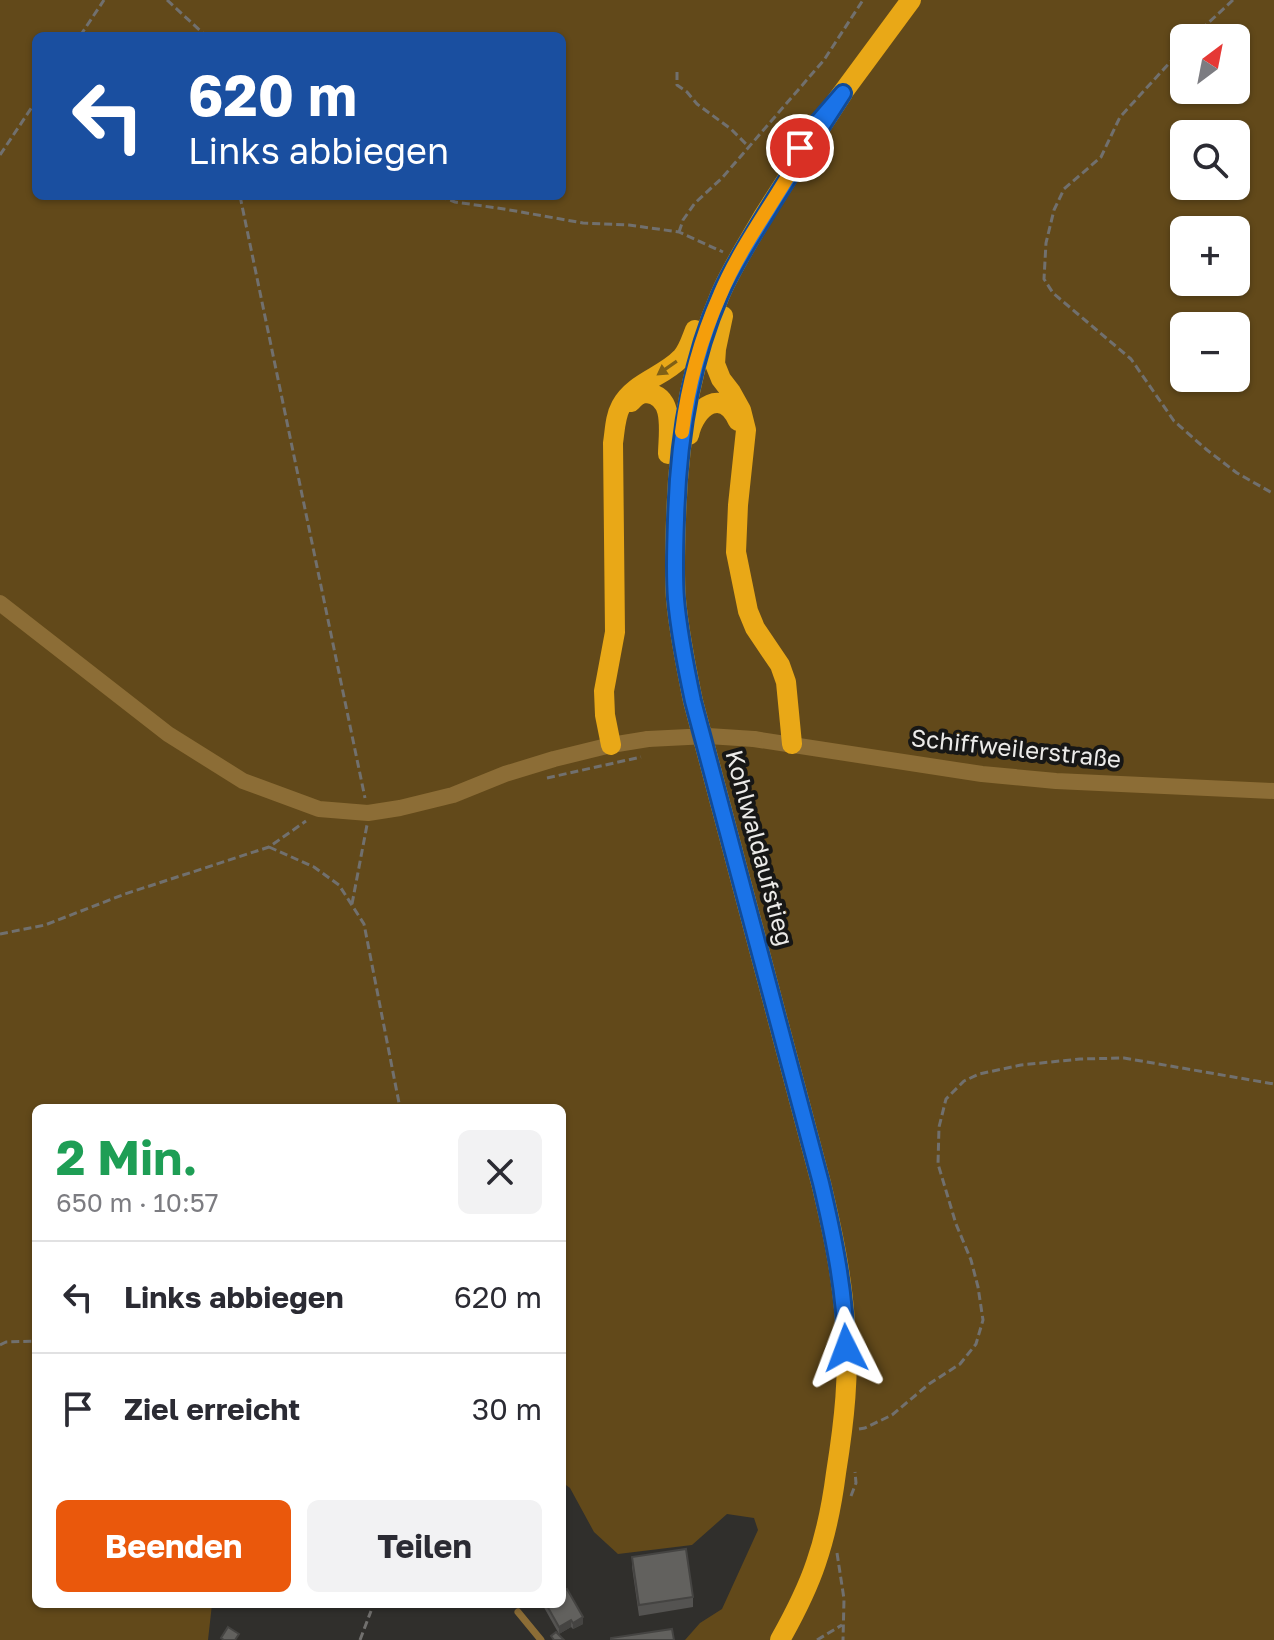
<!DOCTYPE html>
<html lang="de">
<head>
<meta charset="utf-8">
<style>
  body { margin:0; font-family:"Golos Text",sans-serif; background:#f2f2f3; color:#2b2b33; height:100vh; display:flex; flex-direction:column; font-size:30px; white-space:nowrap }
  * { box-sizing:border-box; margin:0 }
  p { font-size:26px; color:#7c7c81 }
  .icon { flex:none; width:44px; height:44px; fill:none; stroke:currentColor; stroke-width:2; stroke-linecap:round; stroke-linejoin:round }
  .map { position:relative; flex:1; overflow:hidden }
  .details { position:absolute; left:32px; top:1104px; width:534px; height:504px; display:flex; flex-direction:column; background:#fff; border-radius:12px; box-shadow:0 2px 6px #0004 }
  .details>* { flex:none }
  .guide { position:absolute; left:32px; top:32px; width:534px; height:168px; border-radius:12px; box-shadow:0 2px 6px #0004; background:#1a4fa0; color:#fff; overflow:hidden }
  .needle { width:52px; rotate:32deg }
  .controls { position:absolute; left:1170px; top:24px; display:grid; gap:16px }
  .controls a { display:grid; place-items:center; width:80px; height:80px; border-radius:12px; background:#fff; box-shadow:0 2px 6px #0004; font-size:40px }
  .pin { position:absolute; display:grid; place-items:center; width:68px; height:68px; color:#fff; margin:-34px; border:4px solid #fff; border-radius:50%; box-shadow:0 2px 8px #0007 }
  .me { position:absolute; width:88px; margin:-44px; rotate:357deg; stroke-linejoin:round; filter:drop-shadow(0 0 6px #0008) }
  .turn { display:flex; align-items:center; gap:28px; height:168px; padding:0 24px; font-size:36px }
  .turn .icon { width:104px; height:104px; stroke-width:2.5 }
  .turn b { display:block; font-size:56px; line-height:68px }
  .round { display:grid; place-items:center; flex:none; width:84px; height:84px; border-radius:12px; background:#f2f2f3 }
  .headline { display:flex; align-items:center; justify-content:space-between; height:136px; padding:0 24px }
  h1 { font-size:48px; font-weight:700; line-height:60px; color:#1e9e55 }
  .button { display:flex; gap:16px; margin-top:auto; padding:16px 24px }
  .button a { flex:1; height:92px; border-radius:12px; background:#ea580c; color:#fff; font-size:32px; font-weight:700; line-height:92px; text-align:center }
  .button a+a { background:#f2f2f3; color:#2b2b33 }
  ul { padding:0; list-style:none }
  li { display:flex; align-items:center; gap:24px; height:112px; padding:0 24px; border-top:2px solid #e1e1e2 }
  li div { flex:1 }
  li b { display:block; font-size:30px }
  li em { font-style:normal }
  .map>svg:first-child { display:block }
  .green { fill:#62491a; fill-rule:evenodd }
  .lines { fill:none; stroke-linecap:round; stroke-linejoin:round }
  .path { stroke:#71706e; stroke-width:3; stroke-dasharray:8 4; stroke-linecap:butt }
  .service { stroke:#8c6d36; stroke-width:7 }
  .tertiary { stroke:#8c6d36; stroke-width:16 }
  .primary { stroke:#e9a817; stroke-width:20 }
  .tertiary-bridge { stroke:#8c6d36; stroke-width:16 }
  .wall { fill:#545351 }
  .shaded-wall { fill:#454442 }
  .building { fill:#62615e; stroke:#454442; stroke-width:2 }
  .oneway { fill:#806016 }
  .route-casing { stroke:#114b97; stroke-width:20 }
  .route { stroke:#1a73e8; stroke-width:14 }
  .slow { stroke:#f59e0b; stroke-width:14 }
  .labels { text-anchor:middle; stroke-width:8; stroke-linejoin:round; paint-order:stroke }
  .street-label { font-size:24px; fill:#ecebe9; stroke:#171716 }
</style>
</head>
<body>
<div class="map">
<svg width="1274" height="1640" viewBox="0 0 1274 1640">
  <rect width="100%" height="100%" fill="#302f2c"/>
  <path class="green" d="M0,0H1274V1640H685L700,1623L722,1609L758,1530L754,1518L727,1514L692,1545L618,1554L594,1532L570,1488L562,1482V1108H36V1604H212L208,1640H0ZM36,36H562V196H36ZM1184,38H1236V90H1184ZM1184,134H1236V186H1184ZM1184,230H1236V282H1184ZM1184,326H1236V378H1184Z"/>
  <g class="lines">
    <path class="path" d="M167,0L206,36
      M80,36L104,0
      M1192,38L1233,0
      M1184,47L1120,117L1101,157L1064,189L1054,210L1046,243L1044,279L1053,293L1131,359L1174,421L1207,450L1237,473L1274,494
      M677,72V85L687,92L697,104L731,129L749,147
      M0,155L36,101
      M240,196L365,798
      M439,196L455,202L504,209L583,223L629,225L679,232L723,252
      M679,232L683,220L695,203L722,178L824,60L863,0
      M547,778L641,757
      M269,847L314,867L339,885L364,924L400,1108
      M352,904L367,825
      M0,934L45,925L125,894L269,847L306,821
      M0,1345L6,1342L36,1341
      M859,1429L865,1428L892,1415L929,1384L960,1364L976,1344L983,1320L978,1287L971,1260L956,1224L938,1164L939,1127L946,1099L964,1081L979,1074L1021,1065L1080,1059L1124,1058L1274,1084
      M851,1496L856,1483L855,1472
      M837,1553L844,1599L843,1640
      M360,1640L371,1611
      M817,1640L842,1625"/>
    <path class="service" d="M518,1612L541,1640"/>
    <path class="tertiary" d="M0,603L168,734L243,781L319,809L368,813L400,808L453,795L505,774L554,759L611,745L648,739
      M754,739L982,774L1056,781L1274,791"/>
    <path class="primary" d="M835,103L911,0
      M723,316L716,349L715,364L721,379L731,392L741,410L746,430L738,505L736,552L748,611L755,628L780,665L786,682L792,744
      M631,402C635,397 640,393 647,393C676,396 668,435 668,454
      M689,435C695,406 723,387 738,421
      M611,745L605,715L604,691L615,632L613,443C615,430 615,417 621,406C634,382 663,377 681,358C688,351 691,340 695,330
      M780,1640C794,1615 807,1590 816,1563C826,1534 832,1504 836,1473C844,1423 850,1372 845,1322C842,1275 832,1229 821,1183L693,701C686,667 679,634 676,599C674,573 675,547 676,520C678,443 689,367 720,295C732,267 749,241 764,215C790,174 817,133 843,93"/>
    <path class="tertiary-bridge" d="M648,739L708,736L754,739"/>
  </g>
  <path class="wall" d="M632,1557L693,1597V1607L639,1616L632,1567Z
    M542,1604H562L583,1624L573,1629L571,1627L559,1634Z"/>
  <path class="shaded-wall" d="M583,1617V1624L573,1629V1623Z
    M571,1620V1627L559,1634V1627Z"/>
  <path class="building" d="M686,1549L693,1597L639,1605L632,1557Z
    M567,1589L583,1617L573,1623L571,1620L559,1627L546,1604H562V1592Z
    M228,1627L239,1634L235,1640H224L221,1638Z
    M672,1629L674,1640H611V1638Z
    M556,1632L564,1640H554L551,1636Z"/>
  <defs><path id="oneway-solid" d="M-6-.8H1V-3.2L6.5 0L1 3.2V.8H-6Z" transform="scale(2)"/></defs>
  <use class="oneway" href="#oneway-solid" transform="translate(667 368) rotate(145)"/>
  <g class="lines">
    <defs>
      <path id="route" d="M800,148L818,122L843,93C818,132 792,171 768,210C751,238 733,265 720,295C689,366 678,443 676,520C675,547 674,573 676,599C679,634 686,668 693,701L821,1183C834,1238 845,1292 846,1348"/>
    </defs>
    <use href="#route" class="route-casing"/>
    <use href="#route" class="route"/>
    <path class="slow" d="M682,432C688,385 701,338 720,295C737,254 764,216 787,178"/>
  </g>
  <g class="labels">
    <g class="street-label">
      <text transform="translate(1016 749) rotate(6)" y="8">Schiffweilerstraße</text>
      <text transform="translate(759 848) rotate(75)" y="8">Kohlwaldaufstieg</text>
    </g>
  </g>
</svg>
<div class="controls">
<a><svg class="needle" viewBox="-14 -14 28 28"><path d="M0-13l5 13h-10z" fill="#e53935"/><path d="M0 13l5-13h-10z" fill="#7c7c81"/></svg></a>
<a><svg class="icon" aria-label="search" viewBox="0 0 24 24"><circle cx="10" cy="10" r="6"/><path d="M15 15l6 6"/></svg></a>
<a>+</a>
<a>−</a>
</div>
<div class="pin" style="left:800px;top:148px;background:#d93025"><svg class="icon" aria-label="arrive" viewBox="0 0 24 24"><path d="M6 21V4h12l-3 4 3 4H6"/></svg></div>
<svg class="me" style="left:846px;top:1348px" viewBox="-20 -20 40 40"><path d="M0-17L14 15 0 8-14 15z" fill="#1a73e8" stroke="#fff" stroke-width="4"/></svg>
<div class="guide">
<div class="turn"><svg class="icon" aria-label="left" viewBox="0 0 24 24"><path d="M17 20v-9H6M10 6l-5 5 5 5"/></svg><div><b>620 m</b>Links abbiegen</div></div>
</div>
<section class="details">
<div class="headline"><div><h1>2 Min.</h1><p>650 m · 10:57</p></div><a class="round"><svg class="icon" aria-label="close" viewBox="0 0 24 24"><path d="M6 6l12 12M18 6L6 18"/></svg></a></div>
<ul>
<li><svg class="icon" aria-label="left" viewBox="0 0 24 24"><path d="M17 20v-9H6M10 6l-5 5 5 5"/></svg><div><b>Links abbiegen</b></div><em>620 m</em></li>
<li><svg class="icon" aria-label="arrive" viewBox="0 0 24 24"><path d="M6 21V4h12l-3 4 3 4H6"/></svg><div><b>Ziel erreicht</b></div><em>30 m</em></li>
</ul>
<div class="button"><a>Beenden</a><a>Teilen</a></div>
</section>
</div>
</body>
</html>
